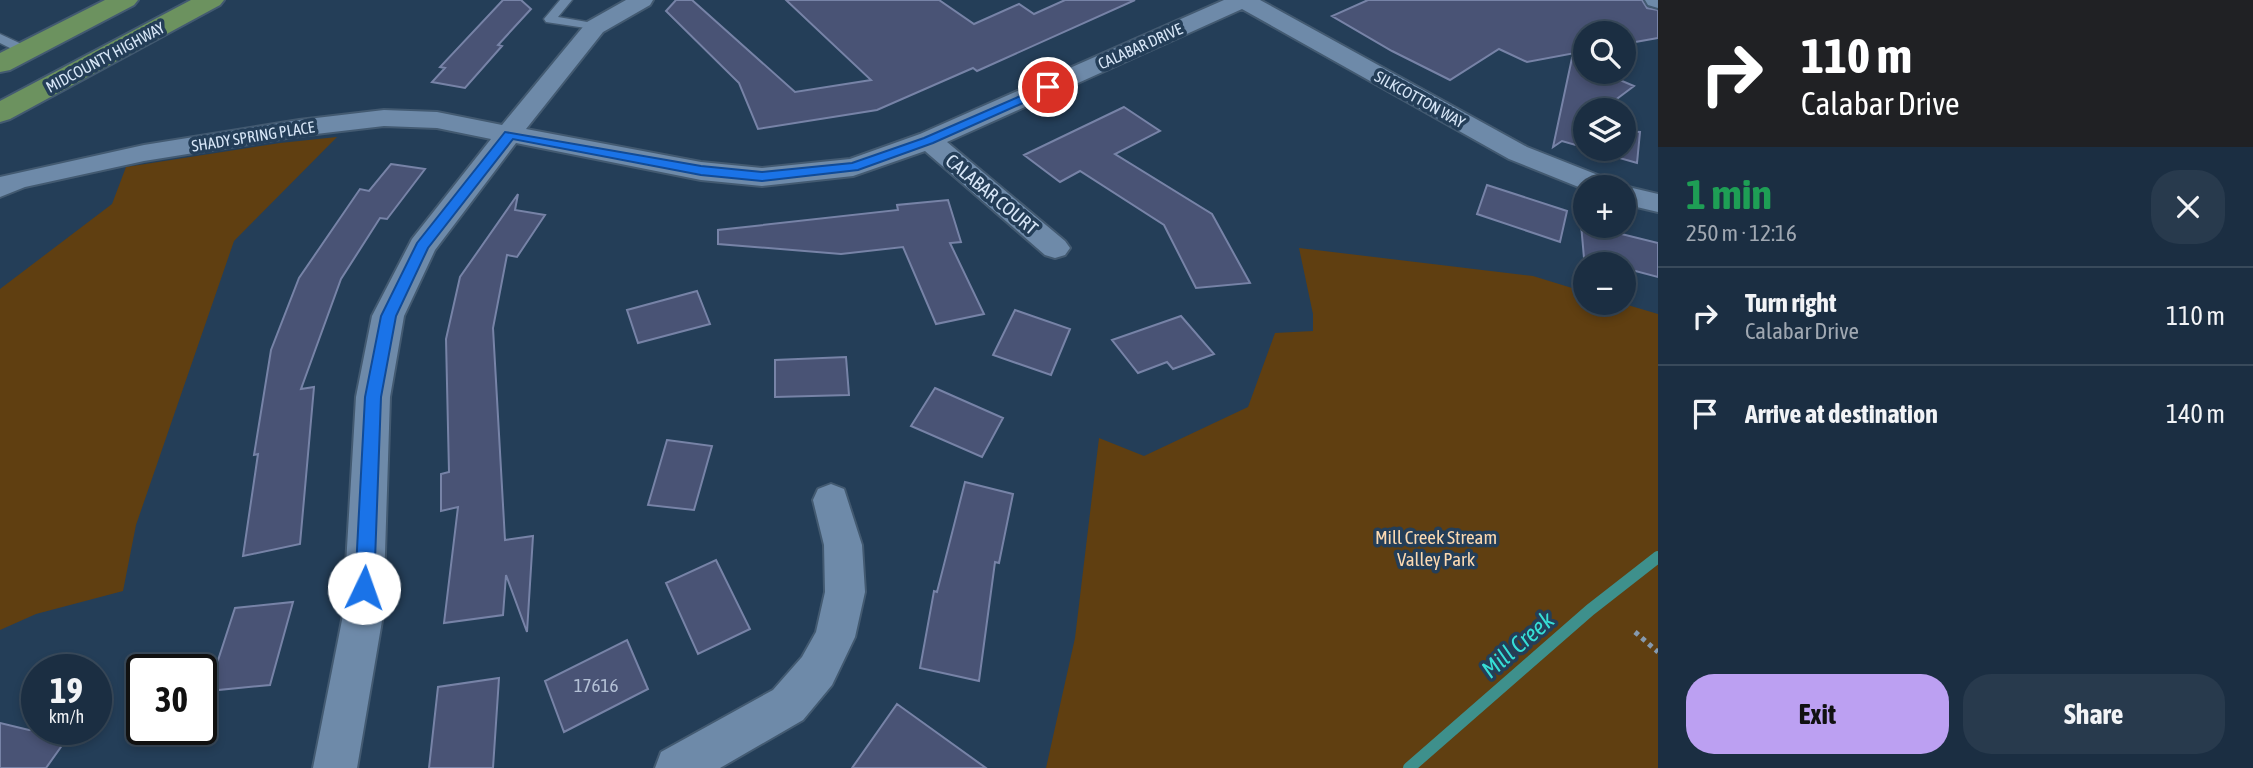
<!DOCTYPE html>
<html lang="en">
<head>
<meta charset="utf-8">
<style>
  body { margin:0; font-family:"Asap Condensed",sans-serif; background:#283a4d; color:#f1f3f6; height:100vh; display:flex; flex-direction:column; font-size:26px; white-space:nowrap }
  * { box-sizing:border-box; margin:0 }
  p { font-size:23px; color:#a0a8b2 }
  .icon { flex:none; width:38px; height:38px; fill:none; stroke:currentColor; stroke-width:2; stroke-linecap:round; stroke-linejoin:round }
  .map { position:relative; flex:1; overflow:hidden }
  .panel { display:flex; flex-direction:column; background:#1b2e42; width:595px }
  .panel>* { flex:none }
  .hud { background:#202124; color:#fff; overflow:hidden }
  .tools { position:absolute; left:1573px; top:21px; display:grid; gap:14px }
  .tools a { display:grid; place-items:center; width:63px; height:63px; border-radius:50%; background:#1b2e42; box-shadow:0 4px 10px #0003,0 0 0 2px #394a5b; font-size:35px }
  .speed { position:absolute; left:21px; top:654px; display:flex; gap:14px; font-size:35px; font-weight:700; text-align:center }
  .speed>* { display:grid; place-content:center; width:91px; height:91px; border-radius:50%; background:#1b2e42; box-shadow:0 4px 10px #0003,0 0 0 2px #394a5b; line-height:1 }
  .speed small { font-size:18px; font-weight:400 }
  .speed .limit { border:4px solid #111; border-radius:10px; background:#fff; color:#111 }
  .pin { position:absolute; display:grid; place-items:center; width:60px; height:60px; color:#fff; margin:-30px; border:4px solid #fff; border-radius:50%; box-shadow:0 2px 7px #0007 }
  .me { position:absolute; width:77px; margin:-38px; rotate:3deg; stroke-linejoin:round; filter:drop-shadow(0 0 5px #0008) }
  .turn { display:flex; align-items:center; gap:24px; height:147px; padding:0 28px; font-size:32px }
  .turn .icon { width:91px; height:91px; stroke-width:2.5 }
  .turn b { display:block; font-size:49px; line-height:60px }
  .round { display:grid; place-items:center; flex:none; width:74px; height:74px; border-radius:28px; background:#283a4d }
  .headline { display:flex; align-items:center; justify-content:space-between; height:119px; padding:0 28px }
  h1 { font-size:42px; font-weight:700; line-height:52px; color:#1e9e55 }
  .cta { display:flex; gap:14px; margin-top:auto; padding:14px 28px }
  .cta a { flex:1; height:80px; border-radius:28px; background:#bca0f2; color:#111; font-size:28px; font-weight:700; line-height:80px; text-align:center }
  .cta a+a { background:#283a4d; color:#f1f3f6 }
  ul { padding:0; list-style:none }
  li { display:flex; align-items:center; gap:21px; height:98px; padding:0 28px; border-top:2px solid #394a5b }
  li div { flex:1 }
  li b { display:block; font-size:26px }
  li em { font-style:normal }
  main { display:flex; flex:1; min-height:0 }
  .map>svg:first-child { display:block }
  .green { fill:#603f11 }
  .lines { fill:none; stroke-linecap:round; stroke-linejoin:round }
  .stream { stroke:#3e908c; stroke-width:12 }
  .building { fill:#495375; stroke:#7783a7; stroke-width:2 }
  .service-casing { stroke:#435a71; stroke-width:3 }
  .minor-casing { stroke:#435a71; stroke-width:4 }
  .primary-casing { stroke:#435a71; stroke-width:4 }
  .path { stroke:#869aaf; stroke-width:5; stroke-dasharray:4.5 4.5; stroke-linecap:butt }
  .service { fill:#6e8aa9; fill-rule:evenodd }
  .minor { fill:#6e8aa9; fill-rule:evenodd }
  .primary { fill:#6c925f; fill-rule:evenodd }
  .route { fill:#1a73e8; stroke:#114b97; stroke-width:2 }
  .labels { text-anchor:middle; stroke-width:7; stroke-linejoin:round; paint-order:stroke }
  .far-street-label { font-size:16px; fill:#d7e6f7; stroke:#243e58 }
  .street-label { font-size:19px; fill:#d7e6f7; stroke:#243e58 }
  .park-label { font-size:19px; fill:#fcd9b1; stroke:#243e58 }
  .near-number-label { font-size:19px; fill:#b4c1d6 }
  .near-water-label { font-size:24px; font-style:italic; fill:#36ded6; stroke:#243e58 }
</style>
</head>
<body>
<main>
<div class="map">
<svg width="1658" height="768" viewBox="0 0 1658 768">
  <rect width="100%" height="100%" fill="#243e58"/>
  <path class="green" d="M337,137L234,241L136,525L123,591L36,614L0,630V289L112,204L126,167L280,143Z
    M1299,248L1533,276L1585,292L1586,303H1621L1658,314V768H1046L1075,638L1099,438L1144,456L1248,407L1275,333L1313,331V314Z"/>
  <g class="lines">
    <path class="stream" d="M1409,768L1590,610L1658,557"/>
  </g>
  <path class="building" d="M503,0H521L531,9L498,45L502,46L465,88L432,82L445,68L440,67Z
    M676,0H692L795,92L871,80L786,0H939L974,24L1019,4L1034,14L1065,0H1135L977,71L973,68L877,110L758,129L739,83L666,11Z
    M1368,0H1642L1647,8L1658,10V38L1624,44V33H1586V51L1527,62L1499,49L1450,80L1392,51L1332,16Z
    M1572,58L1586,65V72H1601L1634,86L1602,110H1586V123L1580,127L1586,128V148L1562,141L1553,147Z
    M1124,107L1160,131L1115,154L1212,214L1250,283L1196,288L1164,225L1080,171L1060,182L1024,155Z
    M1624,131L1640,132L1637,163L1588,149H1624Z
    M391,164L425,169L387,219L380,218L341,279L301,389L314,387L300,544L243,556L258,454L254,455L271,350L299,278L360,189L369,191Z
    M1487,185L1567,211L1560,242L1477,214Z
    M518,194L515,210L545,215L517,257L507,255L493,328L505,540L533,536L527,632L506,575L503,615L444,623L458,507L441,511V474L449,472L446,339L460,277Z
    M948,200L961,242L950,243L984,314L936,324L903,247L841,254L718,244V230L898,210L897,205Z
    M1581,224L1658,243V277L1624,268V264H1610L1584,258Z
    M697,291L710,324L638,343L627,310Z
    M1015,310L1070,329L1051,375L993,355Z
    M1181,316L1214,354L1173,369L1167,362L1138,373L1112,340Z
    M846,357L849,395L775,397V360Z
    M935,388L1003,418L982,457L911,426Z
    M667,440L712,446L694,510L648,505Z
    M965,482L1013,494L999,563L995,562L979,681L920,668L934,591L937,592Z
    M716,560L750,629L698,654L666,583Z
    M293,602L270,685L208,691L235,608Z
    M627,640L648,689L564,732L545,681Z
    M499,678L493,768H429L438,687Z
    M897,704L986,768H852Z
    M0,723L29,730H73L46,768H0Z"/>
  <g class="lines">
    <defs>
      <path id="service" d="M560,0H572L558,17L599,24V30L546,22L544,19Z
        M0,34L30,48L32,51L30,54H22L0,43Z"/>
      <path id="minor" d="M626,0H653L650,5L603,32L526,129L701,162L762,168L850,159L920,134L1224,0H1260L1527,147L1613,181L1617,187H1586V190L1509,159L1242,9L947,142L1065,241L1070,248L1065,255L1055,258L1045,255L925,151L853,176L762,186L701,180L516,143L435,250L404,316L390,397L383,615L357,768H313L343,615L356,397L372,316L412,239L491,139L437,128L384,126L299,136L144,161L25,187L0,197V177L144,145L299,120L384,110L437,112L502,125L587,22Z
        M1645,0H1658V8L1648,5Z
        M1624,186L1658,194V212L1624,204V187H1619Z
        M831,484L844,489L862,545L865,592L855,637L832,685L803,720L720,768H655L661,752L773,690L802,657L816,632L825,592L824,545L813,500L818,489Z"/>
      <path id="primary" d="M105,0H138L134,5L10,70L0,72V53Z
        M191,0H224L220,5L10,119L0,122V101Z"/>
    </defs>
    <use href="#service" class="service-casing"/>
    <use href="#minor" class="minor-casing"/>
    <use href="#primary" class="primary-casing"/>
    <path class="path" d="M1635,632L1658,652"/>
    <use href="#service" class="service"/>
    <use href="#minor" class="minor"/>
    <use href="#primary" class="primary"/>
  </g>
  <path class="route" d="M1048,84L1053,87L1052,90L933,143L858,170L762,181L701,175L513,139L428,248L396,316L381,397L374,588L371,594L364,597L358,594L355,588L365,397L381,316L417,243L505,132L701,166L762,172L852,163L924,138Z"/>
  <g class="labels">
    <g class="far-street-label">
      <text transform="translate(1140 46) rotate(-24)" y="6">CALABAR DRIVE</text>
      <text transform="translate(105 57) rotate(-28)" y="6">MIDCOUNTY HIGHWAY</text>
      <text transform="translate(1420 99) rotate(29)" y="6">SILKCOTTON WAY</text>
      <text transform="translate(253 136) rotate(-9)" y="6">SHADY SPRING PLACE</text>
    </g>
    <g class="street-label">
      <text transform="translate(992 194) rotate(40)" y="7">CALABAR COURT</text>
    </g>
    <g class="park-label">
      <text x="1436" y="544">Mill Creek Stream<tspan x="1436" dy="22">Valley Park</tspan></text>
    </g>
    <g class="near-number-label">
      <text x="596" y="692">17616</text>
    </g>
    <g class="near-water-label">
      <text transform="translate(1518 645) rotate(-41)" y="8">Mill Creek</text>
    </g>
  </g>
</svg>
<div class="tools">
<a><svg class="icon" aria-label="search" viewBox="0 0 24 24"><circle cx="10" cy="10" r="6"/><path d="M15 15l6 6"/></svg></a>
<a><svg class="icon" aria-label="layers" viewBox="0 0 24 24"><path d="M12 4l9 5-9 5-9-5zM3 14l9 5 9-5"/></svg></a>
<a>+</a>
<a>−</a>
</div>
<div class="speed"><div>19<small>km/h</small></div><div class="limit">30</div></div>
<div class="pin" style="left:1048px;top:87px;background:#d93025"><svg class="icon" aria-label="arrive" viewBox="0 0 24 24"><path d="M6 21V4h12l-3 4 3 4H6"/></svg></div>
<svg class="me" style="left:364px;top:588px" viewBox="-20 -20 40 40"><circle r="19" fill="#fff"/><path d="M0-13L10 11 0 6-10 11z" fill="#1a73e8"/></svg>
</div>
<section class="panel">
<div class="hud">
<div class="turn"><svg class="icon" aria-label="right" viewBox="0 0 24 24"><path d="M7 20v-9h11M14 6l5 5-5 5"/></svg><div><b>110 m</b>Calabar Drive</div></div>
</div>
<div class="headline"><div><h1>1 min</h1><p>250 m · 12:16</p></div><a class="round"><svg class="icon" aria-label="close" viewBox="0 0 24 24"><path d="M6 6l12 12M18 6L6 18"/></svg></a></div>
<ul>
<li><svg class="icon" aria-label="right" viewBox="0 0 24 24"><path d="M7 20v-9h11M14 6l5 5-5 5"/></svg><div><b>Turn right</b><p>Calabar Drive</p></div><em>110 m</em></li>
<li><svg class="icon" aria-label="arrive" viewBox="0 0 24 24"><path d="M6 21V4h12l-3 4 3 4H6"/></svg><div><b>Arrive at destination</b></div><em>140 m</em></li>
</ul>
<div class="cta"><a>Exit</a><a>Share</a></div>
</section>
</main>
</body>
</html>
